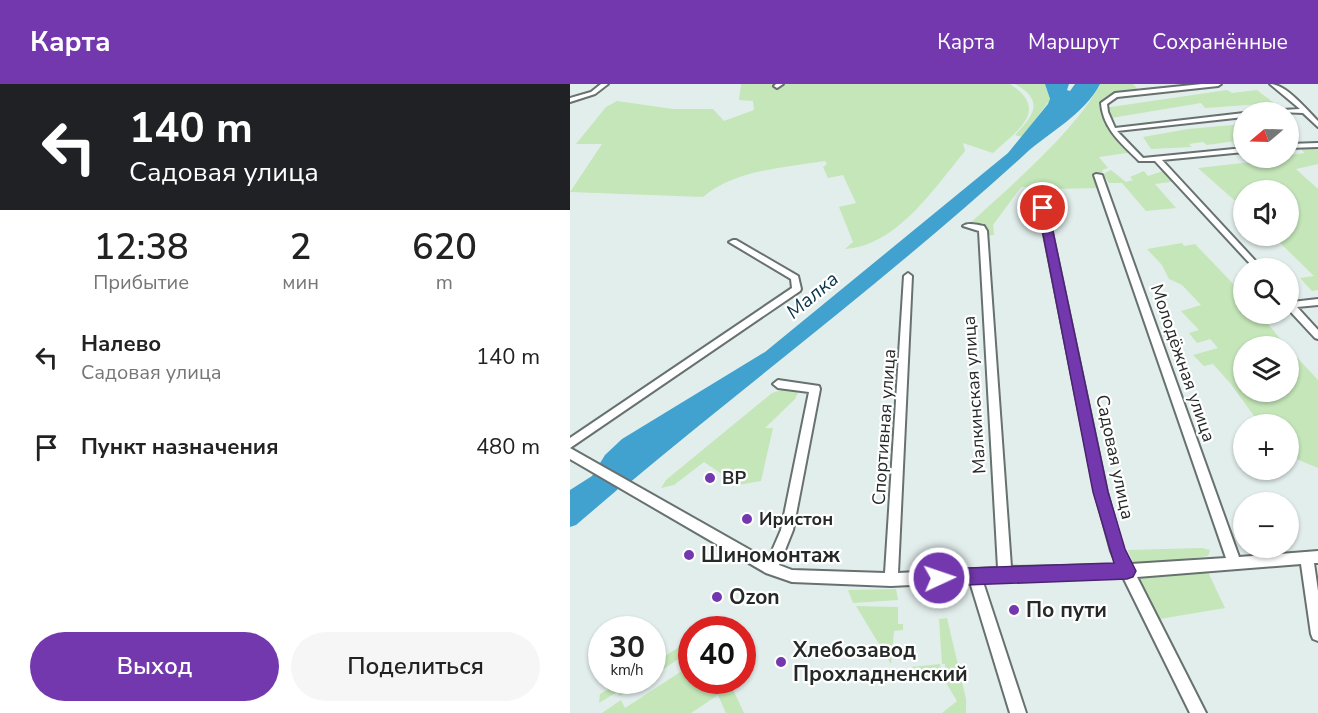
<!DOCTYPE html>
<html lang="ru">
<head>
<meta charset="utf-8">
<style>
  body { margin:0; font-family:"Nunito Sans",sans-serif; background:#f6f6f6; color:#222; height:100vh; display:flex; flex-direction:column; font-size:22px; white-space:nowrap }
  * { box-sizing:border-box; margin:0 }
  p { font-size:20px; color:#767676 }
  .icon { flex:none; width:33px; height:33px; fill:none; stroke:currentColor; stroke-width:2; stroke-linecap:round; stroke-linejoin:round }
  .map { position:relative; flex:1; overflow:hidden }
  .details { display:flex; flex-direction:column; background:#fff; width:570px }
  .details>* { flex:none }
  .top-card { background:#202124; color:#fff; overflow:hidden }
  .needle { width:39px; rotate:251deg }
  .buttons { position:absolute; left:663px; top:18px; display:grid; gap:12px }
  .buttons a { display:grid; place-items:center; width:66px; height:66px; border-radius:50%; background:#fff; box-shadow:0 2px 4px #0004; font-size:30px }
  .speed { position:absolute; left:18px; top:532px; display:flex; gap:12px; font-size:30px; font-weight:700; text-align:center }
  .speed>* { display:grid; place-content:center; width:78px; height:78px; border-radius:50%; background:#fff; box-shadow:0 2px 4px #0004; line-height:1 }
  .speed small { font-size:15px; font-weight:400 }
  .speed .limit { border:9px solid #d22; background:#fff; color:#111 }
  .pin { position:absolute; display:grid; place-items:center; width:51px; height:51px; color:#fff; margin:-26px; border:3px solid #fff; border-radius:50%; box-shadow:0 2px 6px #0007 }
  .me { position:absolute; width:66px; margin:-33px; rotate:87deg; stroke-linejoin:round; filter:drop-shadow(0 0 4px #0008) }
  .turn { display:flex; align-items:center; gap:21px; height:126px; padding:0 30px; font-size:27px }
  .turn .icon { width:78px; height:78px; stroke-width:2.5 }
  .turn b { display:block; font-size:42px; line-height:51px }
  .eta { display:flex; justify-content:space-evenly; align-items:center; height:102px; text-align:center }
  .eta b { font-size:36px; font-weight:600; line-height:42px }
  .primary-button { display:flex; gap:12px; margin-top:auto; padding:12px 30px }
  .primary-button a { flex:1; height:69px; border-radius:36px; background:#7438ae; color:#fff; font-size:24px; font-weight:600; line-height:69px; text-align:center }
  .primary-button a+a { background:#f6f6f6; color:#222 }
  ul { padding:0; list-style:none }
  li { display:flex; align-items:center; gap:18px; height:90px; padding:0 30px }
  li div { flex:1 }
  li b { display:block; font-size:22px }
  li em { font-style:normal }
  header { display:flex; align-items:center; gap:36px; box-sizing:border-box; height:84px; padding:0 30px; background:#7438ae; color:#fff }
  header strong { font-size:28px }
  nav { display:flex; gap:33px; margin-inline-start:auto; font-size:21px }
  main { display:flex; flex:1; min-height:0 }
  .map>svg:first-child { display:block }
  .green { fill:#c4e6b9 }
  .water { fill:#41a2d0 }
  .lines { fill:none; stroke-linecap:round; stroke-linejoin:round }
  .river { fill:#41a2d0; fill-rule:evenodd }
  .minor-casing { stroke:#67716f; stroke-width:4 }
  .minor { fill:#fff; fill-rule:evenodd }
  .route { fill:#7438ae; stroke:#4b2471; stroke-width:1.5 }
  .poi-dot { fill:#7438ae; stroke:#fff; stroke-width:2 }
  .labels { text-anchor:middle; stroke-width:4.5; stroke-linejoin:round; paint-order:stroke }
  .street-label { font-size:18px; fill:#252928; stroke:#fff }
  .poi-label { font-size:18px; font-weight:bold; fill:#252928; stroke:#fff; text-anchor:start }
  .water-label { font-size:20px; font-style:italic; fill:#0b364a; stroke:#fff }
  .near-poi-label { font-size:21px; font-weight:bold; fill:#252928; stroke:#fff; text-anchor:start }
</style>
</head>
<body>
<header>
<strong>Карта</strong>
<nav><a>Карта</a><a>Маршрут</a><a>Сохранённые</a></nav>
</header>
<main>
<section class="details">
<div class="top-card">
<div class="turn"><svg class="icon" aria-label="left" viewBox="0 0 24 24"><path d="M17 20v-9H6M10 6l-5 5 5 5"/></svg><div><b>140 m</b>Садовая улица</div></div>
</div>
<div class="eta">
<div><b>12:38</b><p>Прибытие</p></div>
<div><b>2</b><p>мин</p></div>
<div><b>620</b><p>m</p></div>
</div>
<ul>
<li><svg class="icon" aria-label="left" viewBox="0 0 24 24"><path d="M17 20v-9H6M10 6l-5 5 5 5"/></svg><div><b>Налево</b><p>Садовая улица</p></div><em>140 m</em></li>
<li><svg class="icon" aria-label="arrive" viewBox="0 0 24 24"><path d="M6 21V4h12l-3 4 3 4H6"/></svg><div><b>Пункт назначения</b></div><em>480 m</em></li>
</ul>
<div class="primary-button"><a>Выход</a><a>Поделиться</a></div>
</section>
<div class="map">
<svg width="748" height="629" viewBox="0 0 748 629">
  <rect width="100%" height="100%" fill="#e2eeec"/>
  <path class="green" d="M171,0H440C480,26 448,46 423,69L393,59L395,67C365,103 327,162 275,165L283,158L269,123L286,119L273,91L258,94L253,83L257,80L255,77C214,84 166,85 133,113L0,108L32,60H6L36,23L47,17L103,25H143L154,37L184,26L183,17L169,16Z
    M445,0H475L480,16L452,53L445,51C464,31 475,17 445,0Z
    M530,0H563L570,8L539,13L534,19V24L657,6L662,9L687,6L704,19L635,24L631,19L535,35L564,68L529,73L538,84L532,86L533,88L525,90L532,104L479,105V108L470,110L464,100L462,103H451L423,141L424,151L413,152V147L397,142C437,105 506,47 530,0Z
    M673,40V56L637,61L633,58L619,60L622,63L581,65L573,53L618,45Z
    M748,61V80L726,85L748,105V206L742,207L730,194L744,192L703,152H718V106H674L673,124L628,84L718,74L719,71L735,69L727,62Z
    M541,86L556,98L563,96L560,93L574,87L578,92L596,86L609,97L585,100L606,124L576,127L552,99H539L533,90Z
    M612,159L614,162L625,160L673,210L674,230H690L716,262H674V308H718L719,265L748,296V384L719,372L718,340H690L660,299L643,280L634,282L623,271L648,264L640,255L627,259L619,249L629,246L611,227L631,221L612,201L599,195L592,181L577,165Z
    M215,305L229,307L225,315L195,344H203L191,397L168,401L134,378L104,401L91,404L96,396L202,309Z
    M632,464L640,466L638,472L564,482L558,466Z
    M638,488L655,524L590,535L567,493Z
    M326,505L328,516L283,519L278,506Z
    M286,522L328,523V540H333V546L324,547L321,580Z
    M377,534L396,615V629H372L387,617L375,597V580H372L369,535Z
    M121,556L122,597H159L174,629H156L148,611L121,629H32L51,616L55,624L115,585L110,574L83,592V579Z
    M370,580L371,589L357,599L341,583Z
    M53,597H74L50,612L47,608L29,619L30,610Z"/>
  <path class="water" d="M475,0H499L497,6L500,7L505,0H530C514,31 480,47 454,71C328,186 190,290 58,400L28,412L0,436V406L22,392L35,371L52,355L195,268L438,69L478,20L480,15Z"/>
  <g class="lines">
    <path class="river" d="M42,394L47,396L50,401L47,406L6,441L0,443V426L37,396Z"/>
    <defs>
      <path id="minor" d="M31,0H38L25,10L0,18V14L21,8Z
        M206,0H213L207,4L204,2Z
        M632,0H651L648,2L547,13L537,20L538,28L545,44L674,29V33L547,47L573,74L674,64V68L592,76L692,184H684L585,77H569C552,60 533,45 531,19L545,9Z
        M700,0C716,0 737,26 748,37V43L733,29L709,28L712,26L730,25Z
        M748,59V63L718,64V60Z
        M526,90L532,91L669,473L748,467V479H744L748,507V557L743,555L741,550L731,480L567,493L636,629H620L553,493L413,498L456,629H440L400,498L321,502L222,498L196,489L0,375V354L222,204L221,195L159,158L163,156H166L228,192L231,205L230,207L0,364L198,476L211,446L239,308L208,304L203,300L208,296L249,302L250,305L223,446L209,481L222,486L315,489L334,192L338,189L342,192L328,489L428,484L409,147L393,142C398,138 408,141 414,142L417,147L441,483L547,481L541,467L525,408L466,110L470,108L474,110L537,408L553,466L561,480L656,474L524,91Z
        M748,215V221L727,223L748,246V255L745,254L718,225V216L722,218Z"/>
    </defs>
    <use href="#minor" class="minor-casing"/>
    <use href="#minor" class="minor"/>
  </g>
  <path class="route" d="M473,121L478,124L538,408L555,465L566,487L563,493L557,495L369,502L363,500L360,494L363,488L369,485L544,479L523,408L468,124Z"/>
  <g class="poi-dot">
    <circle cx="140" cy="394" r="6"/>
    <circle cx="177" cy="435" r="6"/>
    <circle cx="119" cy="471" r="6"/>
    <circle cx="147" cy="513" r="6"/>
    <circle cx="444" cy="526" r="6"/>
    <circle cx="211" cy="578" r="6"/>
  </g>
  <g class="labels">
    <g class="street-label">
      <text transform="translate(613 279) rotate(71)" y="6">Молодёжная улица</text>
      <text transform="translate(404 311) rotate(-94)" y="6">Малкинская улица</text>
      <text transform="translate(314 343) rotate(-86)" y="6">Спортивная улица</text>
      <text transform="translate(545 373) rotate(78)" y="6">Садовая улица</text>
    </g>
    <g class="poi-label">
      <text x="152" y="400">BP</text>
      <text x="189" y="441">Иристон</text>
    </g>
    <g class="water-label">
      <text transform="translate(242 211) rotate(-40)" y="7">Малка</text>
    </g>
    <g class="near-poi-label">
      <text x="131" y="478">Шиномонтаж</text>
      <text x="159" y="520">Ozon</text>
      <text x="456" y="533">По пути</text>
      <text x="223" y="573">Хлебозавод<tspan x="223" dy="24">Прохладненский</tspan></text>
    </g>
  </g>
</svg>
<div class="buttons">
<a><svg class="needle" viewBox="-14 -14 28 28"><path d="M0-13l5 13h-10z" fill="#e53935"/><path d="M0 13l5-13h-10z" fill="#767676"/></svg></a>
<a><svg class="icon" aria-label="sound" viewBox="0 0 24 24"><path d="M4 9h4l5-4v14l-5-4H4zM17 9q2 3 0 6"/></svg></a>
<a><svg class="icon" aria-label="search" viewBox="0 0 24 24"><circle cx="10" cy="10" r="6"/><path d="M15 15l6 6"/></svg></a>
<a><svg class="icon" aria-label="layers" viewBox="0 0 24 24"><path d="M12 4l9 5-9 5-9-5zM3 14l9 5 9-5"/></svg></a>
<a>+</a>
<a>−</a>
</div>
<div class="speed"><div>30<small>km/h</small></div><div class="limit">40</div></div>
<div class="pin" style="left:473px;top:124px;background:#d93025"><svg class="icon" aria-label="arrive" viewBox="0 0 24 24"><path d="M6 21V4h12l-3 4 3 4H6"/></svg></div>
<svg class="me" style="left:369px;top:494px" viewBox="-20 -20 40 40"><circle r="17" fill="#7438ae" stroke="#fff" stroke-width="3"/><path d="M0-11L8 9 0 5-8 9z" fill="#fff"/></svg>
</div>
</main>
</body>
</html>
